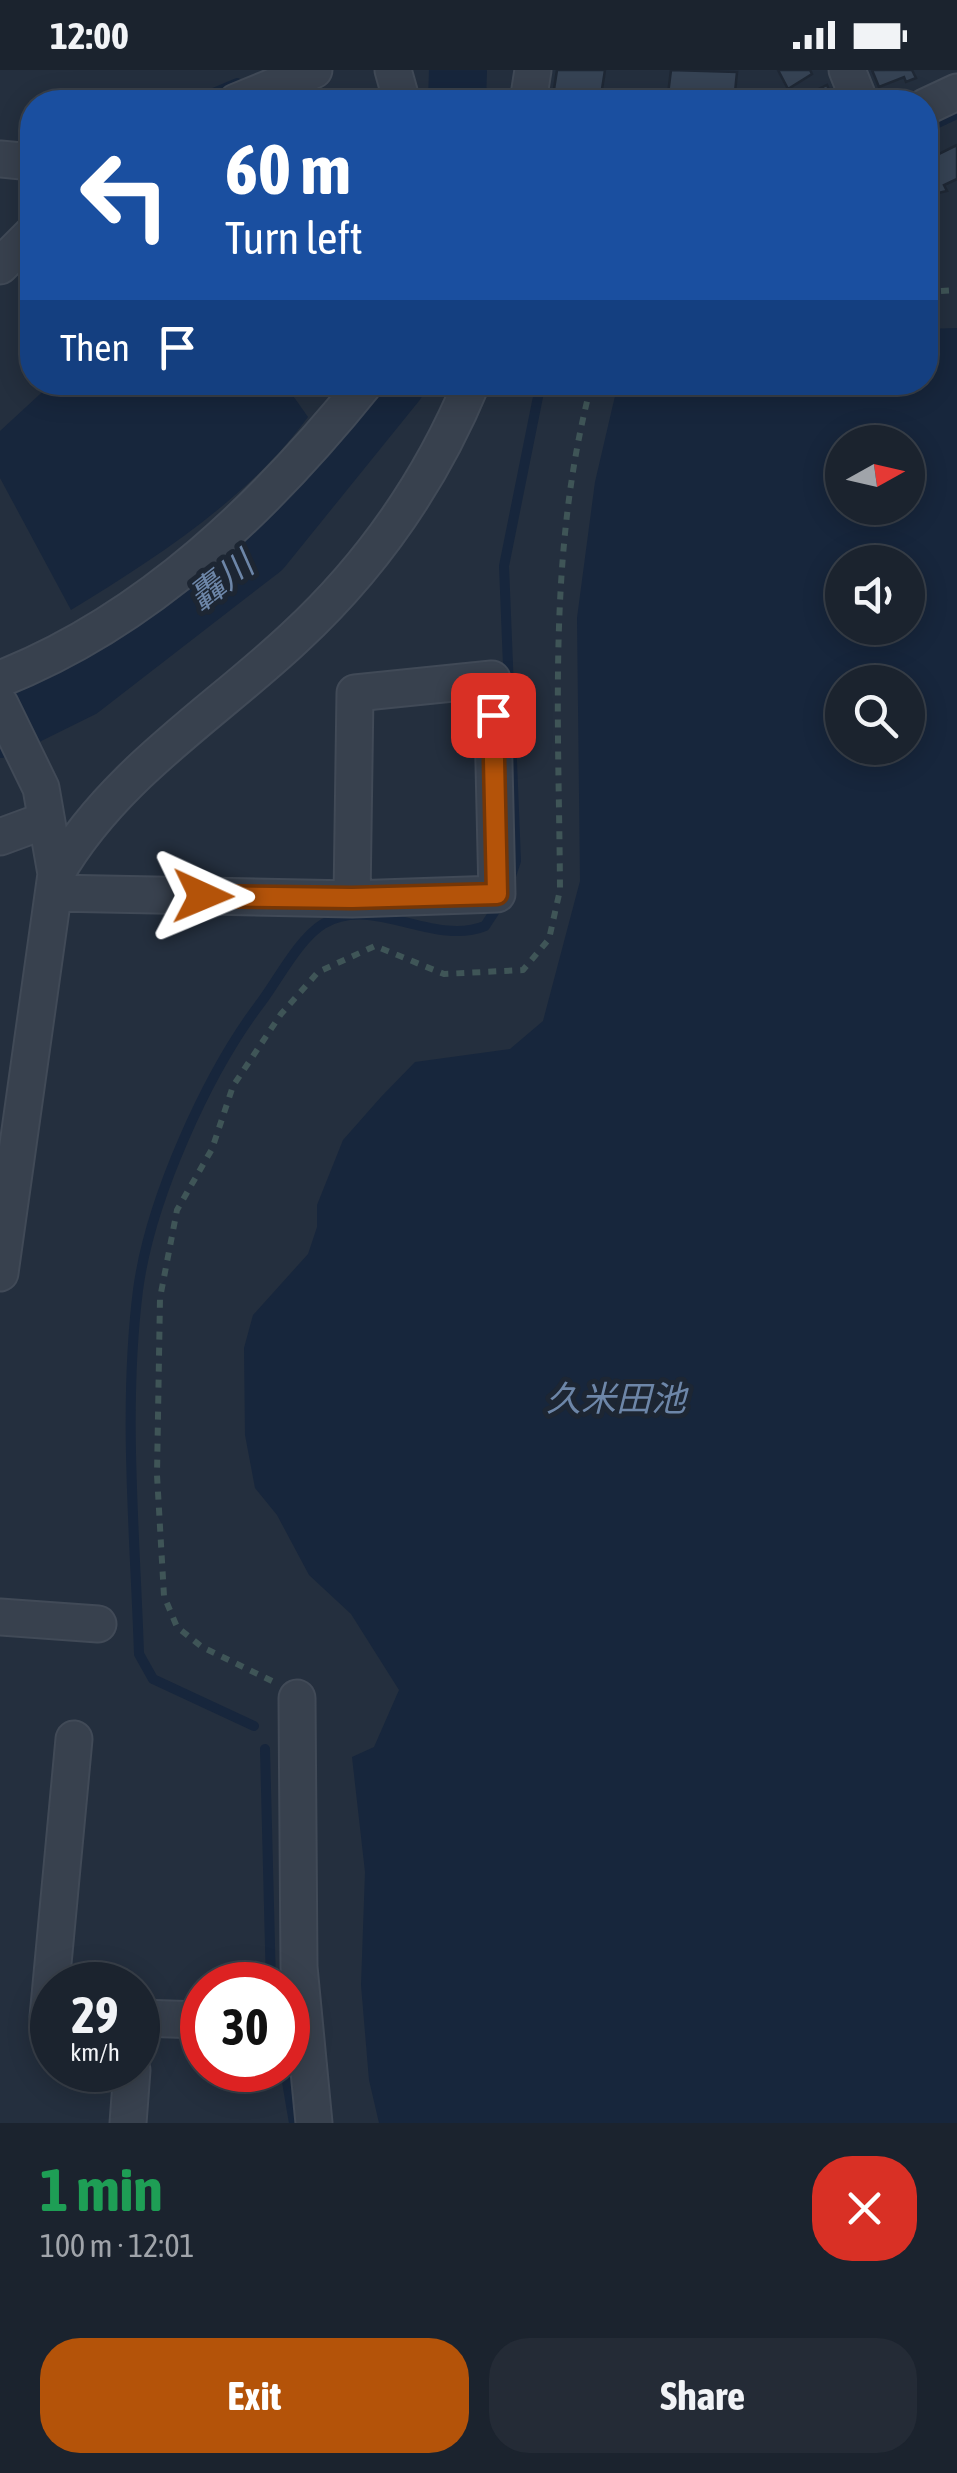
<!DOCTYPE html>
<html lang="en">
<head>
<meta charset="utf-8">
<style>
  body { margin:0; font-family:"Asap Condensed","Noto Sans JP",sans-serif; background:#242b36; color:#f1f3f6; height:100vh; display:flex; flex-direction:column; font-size:38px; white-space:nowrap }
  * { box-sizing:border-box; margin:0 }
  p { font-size:32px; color:#a0a4aa }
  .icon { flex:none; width:55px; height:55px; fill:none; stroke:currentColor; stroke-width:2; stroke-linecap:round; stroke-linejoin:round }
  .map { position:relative; height:2053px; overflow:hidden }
  .side { display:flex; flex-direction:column; background:#1b232e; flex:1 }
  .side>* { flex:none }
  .hud { position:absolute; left:20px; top:20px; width:918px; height:305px; border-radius:40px; box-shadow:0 5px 25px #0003,0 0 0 2px #39404a; background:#1a4fa0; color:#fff; overflow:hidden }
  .needle { width:65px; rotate:82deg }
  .tools { position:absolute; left:825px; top:355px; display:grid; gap:20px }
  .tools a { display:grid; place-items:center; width:100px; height:100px; border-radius:50%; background:#1b232e; box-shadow:0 5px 25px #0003,0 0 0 2px #39404a; font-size:50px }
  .speed { position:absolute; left:30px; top:1892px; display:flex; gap:20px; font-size:50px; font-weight:700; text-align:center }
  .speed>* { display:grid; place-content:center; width:130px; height:130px; border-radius:50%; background:#1b232e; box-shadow:0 5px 25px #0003,0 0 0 2px #39404a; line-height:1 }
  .speed small { font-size:25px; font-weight:400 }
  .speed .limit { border:15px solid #d22; background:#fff; color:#111 }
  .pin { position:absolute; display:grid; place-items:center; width:85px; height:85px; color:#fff; margin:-42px; border-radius:20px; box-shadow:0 5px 15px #0006 }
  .me { position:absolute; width:110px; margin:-55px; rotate:91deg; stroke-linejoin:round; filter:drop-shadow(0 0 8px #0008) }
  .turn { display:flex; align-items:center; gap:35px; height:210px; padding:0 40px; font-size:45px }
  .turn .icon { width:130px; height:130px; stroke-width:2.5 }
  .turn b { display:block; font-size:70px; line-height:85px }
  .then { display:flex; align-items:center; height:95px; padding:0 40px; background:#0003; gap:20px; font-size:38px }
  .round { display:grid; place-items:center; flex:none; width:105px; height:105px; border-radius:40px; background:#242b36 }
  .head { display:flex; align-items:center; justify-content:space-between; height:170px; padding:0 40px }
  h1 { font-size:60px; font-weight:700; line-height:75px; color:#1e9e55 }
  .button { display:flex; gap:20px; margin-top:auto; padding:20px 40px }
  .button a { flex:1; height:115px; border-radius:40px; background:#b45309; color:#fff; font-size:40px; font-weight:700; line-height:115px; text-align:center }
  .button a+a { background:#242b36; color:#f1f3f6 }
  .status { display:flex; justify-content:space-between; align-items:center; height:70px; padding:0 50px; background:#1b232e; direction:ltr }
  .status svg { height:28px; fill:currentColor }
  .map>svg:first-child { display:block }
  .water { fill:#17263c; fill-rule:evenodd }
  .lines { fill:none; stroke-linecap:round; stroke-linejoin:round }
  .stream { stroke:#17263c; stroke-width:10 }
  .river { stroke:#17263c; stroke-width:58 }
  .building { fill:#364354; stroke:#1f2835; stroke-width:2.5 }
  .minor-casing { stroke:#414a57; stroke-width:39 }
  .path { stroke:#3f5557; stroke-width:6; stroke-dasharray:8 8; stroke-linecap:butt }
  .minor { stroke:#38414e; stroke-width:35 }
  .route-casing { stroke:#753606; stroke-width:25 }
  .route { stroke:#b45309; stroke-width:18 }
  .labels { text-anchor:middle; stroke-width:10; stroke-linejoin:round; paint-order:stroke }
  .water-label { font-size:35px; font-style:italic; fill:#6d86a8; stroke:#1d2633 }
</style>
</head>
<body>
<div class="status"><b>12:00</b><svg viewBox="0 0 49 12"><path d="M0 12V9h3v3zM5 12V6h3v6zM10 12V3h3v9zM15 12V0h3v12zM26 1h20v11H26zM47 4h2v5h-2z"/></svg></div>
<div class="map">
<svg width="957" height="2053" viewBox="0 0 957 2053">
  <rect width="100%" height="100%" fill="#242f3e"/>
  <path class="water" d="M957,258V2053H379L369,2010L361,1915L365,1802L352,1687L374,1677L399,1620L351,1544L309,1505L277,1445L255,1418L245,1365L244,1278L253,1245L308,1184L317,1157V1135L343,1070L381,1027L415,992L510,979L543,951L580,811L577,548L595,412L618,313L925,312V259ZM842,372H908V438H842ZM842,492H908V558H842ZM842,612H908V678H842Z
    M52,313H284L308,347C249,428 156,488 71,540L0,408V361Z"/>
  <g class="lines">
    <path class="stream" d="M192,32L237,13
      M925,59L957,44
      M509,620L504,496L541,312
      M510,642L516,791L510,809
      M254,1656L153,1609L139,1584C135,1464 123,1339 138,1220C150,1130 207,1003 262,931C279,908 299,869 323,854C373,824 433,877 485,856L502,830
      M265,1679L271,1915
      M285,2000L294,2053"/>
    <path class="river" d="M457,32L458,0
      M0,659L81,619L262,479L397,312"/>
  </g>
  <path class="building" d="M557,0H605L600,32H552Z
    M671,0L737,2L734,32H667Z
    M778,0H810L812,4L788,19Z
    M872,0H912L916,8L906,12L904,7L879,17Z
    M827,15L833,29L792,32Z
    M957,75V109L944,115L947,121L925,126V91Z"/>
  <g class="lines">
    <defs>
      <path id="minor" d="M393,0L402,32
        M847,0L860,32
        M236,32L314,0
        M528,32L533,0
        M925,37L957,22
        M0,89L32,92
        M0,196L32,164
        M0,609C149,550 267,435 366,312
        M0,634L41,718L56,804
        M0,767L46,750
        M54,823L352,829L497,824L492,609L355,623L352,829
        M0,1203L56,804C113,705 213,644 294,568C372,496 431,411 472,312
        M0,1547L98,1554
        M297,1628L299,1897L314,2053
        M52,1947H48L74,1669
        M138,1948L202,1950
        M128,2053L132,2000"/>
    </defs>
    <use href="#minor" class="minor-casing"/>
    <path class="path" d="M925,222L957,220
      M272,1611L202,1577L177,1557L164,1526L157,1405L160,1228L177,1140L212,1079L233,1016L281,944L318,902L375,876L444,904L523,900L549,869L560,820C559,648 547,479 592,312"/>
    <use href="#minor" class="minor"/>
  </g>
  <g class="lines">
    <defs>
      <path id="route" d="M203,826L352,828L497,824L493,645"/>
    </defs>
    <use href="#route" class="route-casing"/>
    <use href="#route" class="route"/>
  </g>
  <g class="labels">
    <g class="water-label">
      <text transform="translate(221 511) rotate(-38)" y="12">轟川</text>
      <text x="616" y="1341">久米田池</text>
    </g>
  </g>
</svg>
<div class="tools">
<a><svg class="needle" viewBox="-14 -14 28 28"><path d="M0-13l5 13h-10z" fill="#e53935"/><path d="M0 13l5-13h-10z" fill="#a0a4aa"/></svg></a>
<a><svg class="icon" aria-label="sound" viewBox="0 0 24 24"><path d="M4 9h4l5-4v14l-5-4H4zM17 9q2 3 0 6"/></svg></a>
<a><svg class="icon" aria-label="search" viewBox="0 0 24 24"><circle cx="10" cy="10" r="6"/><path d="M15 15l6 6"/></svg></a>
</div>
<div class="speed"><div>29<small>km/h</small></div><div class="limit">30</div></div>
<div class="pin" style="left:493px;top:645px;background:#d93025"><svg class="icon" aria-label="arrive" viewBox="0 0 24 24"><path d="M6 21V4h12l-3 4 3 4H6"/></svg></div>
<svg class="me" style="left:203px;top:826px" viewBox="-20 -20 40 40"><path d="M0-17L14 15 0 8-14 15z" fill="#b45309" stroke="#fff" stroke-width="4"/></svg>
<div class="hud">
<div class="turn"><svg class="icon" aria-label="left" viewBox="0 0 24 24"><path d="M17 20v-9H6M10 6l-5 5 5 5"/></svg><div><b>60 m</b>Turn left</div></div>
<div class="then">Then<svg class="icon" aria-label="arrive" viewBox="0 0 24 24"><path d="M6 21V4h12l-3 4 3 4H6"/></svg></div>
</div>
</div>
<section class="side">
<div class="head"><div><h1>1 min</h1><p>100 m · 12:01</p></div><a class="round" style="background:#d93025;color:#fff"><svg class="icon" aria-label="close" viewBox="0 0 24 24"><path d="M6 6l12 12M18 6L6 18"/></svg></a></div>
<div class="button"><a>Exit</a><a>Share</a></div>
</section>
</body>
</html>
